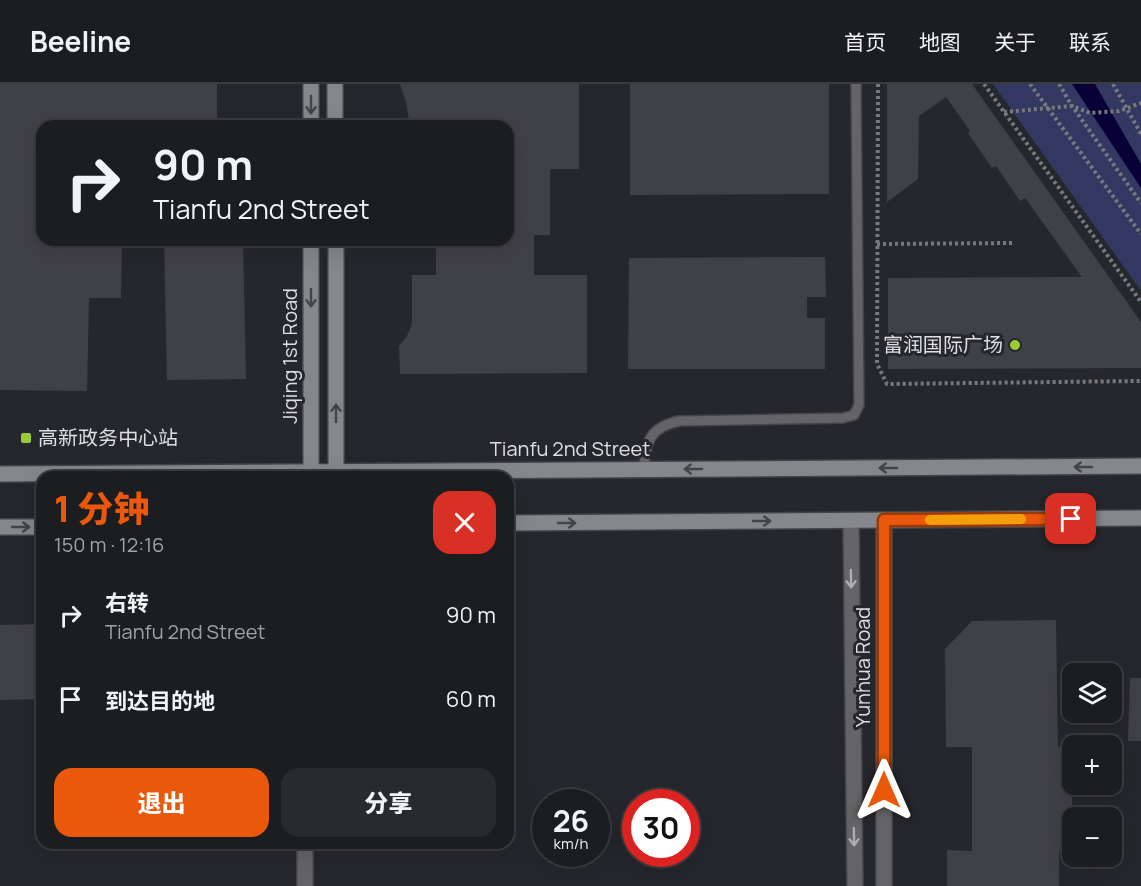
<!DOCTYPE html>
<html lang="zh">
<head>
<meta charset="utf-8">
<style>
  body { margin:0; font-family:Manrope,"Noto Sans SC",sans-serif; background:#292a2e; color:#f1f3f6; height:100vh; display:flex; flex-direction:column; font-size:22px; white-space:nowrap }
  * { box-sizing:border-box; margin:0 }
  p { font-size:20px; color:#a0a2a5 }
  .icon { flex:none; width:33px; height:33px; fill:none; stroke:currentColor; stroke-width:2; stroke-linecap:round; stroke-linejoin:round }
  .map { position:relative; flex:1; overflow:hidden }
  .side { position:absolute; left:36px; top:387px; width:478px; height:378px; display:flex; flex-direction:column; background:#1c1d21; border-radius:18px; box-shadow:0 6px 24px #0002,0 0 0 2px #3a3b3f }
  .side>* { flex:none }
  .banner { position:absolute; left:36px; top:36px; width:478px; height:126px; border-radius:18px; box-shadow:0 6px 24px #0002,0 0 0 2px #3a3b3f; background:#1c1d21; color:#f1f3f6; overflow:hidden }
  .controls { position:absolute; left:1062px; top:579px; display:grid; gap:12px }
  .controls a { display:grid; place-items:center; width:60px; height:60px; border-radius:12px; background:#1c1d21; box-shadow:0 6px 24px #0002,0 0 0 2px #3a3b3f; font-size:30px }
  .speed { position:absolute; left:532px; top:705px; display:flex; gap:12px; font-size:30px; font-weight:700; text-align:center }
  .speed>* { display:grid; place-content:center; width:78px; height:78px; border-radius:50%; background:#1c1d21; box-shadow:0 6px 24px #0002,0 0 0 2px #3a3b3f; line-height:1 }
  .speed small { font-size:15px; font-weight:400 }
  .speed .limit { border:9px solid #d22; background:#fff; color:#111 }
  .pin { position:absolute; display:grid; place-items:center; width:51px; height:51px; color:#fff; margin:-26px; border-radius:12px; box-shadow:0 3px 9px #0006 }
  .me { position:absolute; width:66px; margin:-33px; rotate:0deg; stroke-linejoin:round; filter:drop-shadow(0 0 4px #0008) }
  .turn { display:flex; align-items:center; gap:21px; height:126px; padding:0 18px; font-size:27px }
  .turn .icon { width:78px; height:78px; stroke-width:2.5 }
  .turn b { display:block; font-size:42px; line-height:51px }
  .round { display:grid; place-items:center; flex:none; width:63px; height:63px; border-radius:18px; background:#292a2e }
  .headline { display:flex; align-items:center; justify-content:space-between; height:102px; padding:0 18px }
  h1 { font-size:36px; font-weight:800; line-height:45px; color:#ea580c }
  .button { display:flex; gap:12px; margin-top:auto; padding:12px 18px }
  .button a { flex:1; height:69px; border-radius:18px; background:#ea580c; color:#fff; font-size:24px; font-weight:800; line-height:69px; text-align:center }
  .button a+a { background:#292a2e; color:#f1f3f6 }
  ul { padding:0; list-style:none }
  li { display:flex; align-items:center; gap:18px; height:84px; padding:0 18px }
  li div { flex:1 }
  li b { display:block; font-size:22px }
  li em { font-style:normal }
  header { display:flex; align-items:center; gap:36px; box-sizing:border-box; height:84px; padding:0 30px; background:#1c1d21; border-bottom:2px solid #3a3b3f }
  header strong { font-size:28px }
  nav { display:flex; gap:33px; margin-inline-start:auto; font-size:21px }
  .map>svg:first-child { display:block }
  .green { fill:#323862 }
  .water { fill:#080037 }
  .building { fill:#404147 }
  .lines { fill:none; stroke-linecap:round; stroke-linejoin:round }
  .lane-casing { stroke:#434449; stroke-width:12 }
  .street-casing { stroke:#434449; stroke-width:18 }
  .secondary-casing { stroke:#434449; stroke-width:18 }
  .path { stroke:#78797d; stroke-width:4; stroke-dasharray:3 3; stroke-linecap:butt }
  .lane { stroke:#646467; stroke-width:9 }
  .street { stroke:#646467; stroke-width:15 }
  .secondary { stroke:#86878b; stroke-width:15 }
  .oneway { stroke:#434448 }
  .oneway2 { stroke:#adaeb1 }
  .route-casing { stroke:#983908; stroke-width:15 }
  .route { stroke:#ea580c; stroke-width:10 }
  .slow { stroke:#f59e0b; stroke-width:10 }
  .poi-dot { fill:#9bcb33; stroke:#26272c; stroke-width:2 }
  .labels { text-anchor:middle; stroke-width:6; stroke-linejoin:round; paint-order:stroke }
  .poi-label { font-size:20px; fill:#dedfe3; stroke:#26272c; text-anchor:end }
  .street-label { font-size:20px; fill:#dedfe3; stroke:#26272c }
</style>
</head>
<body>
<header>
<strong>Beeline</strong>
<nav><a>首页</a><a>地图</a><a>关于</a><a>联系</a></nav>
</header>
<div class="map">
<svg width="1141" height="802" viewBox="0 0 1141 802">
  <rect width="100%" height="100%" fill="#26272c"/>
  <path class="green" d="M993,0H1141V207Z"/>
  <path class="water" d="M1072,0H1095L1141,80V104Z"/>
  <path class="building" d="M0,0H217V42H42V156H122L121,214H89L87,307L0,306Z
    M400,0H579V85H550V151H534V191H587V289L400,290L399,262L407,252L412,240V191H436V156H508V42H410L406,18Z
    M630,0H829V110L630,111Z
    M887,0H972L1141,238V284L888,285V194L1082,193L1025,114L1020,117L996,82L992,84L968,49L970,47L946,13L919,32L918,95L887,118Z
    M164,156H243L246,295L167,296Z
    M825,173L826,213H807V234H825V285H628L629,174Z
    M1056,536L1058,663H1072V766L1059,767V802H947V766L972,767V663H946L945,565L972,537Z
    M42,540V615L0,616V541Z
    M1130,594H1141V657H1128Z"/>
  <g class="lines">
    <defs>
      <path id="lane" d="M644,386C645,358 650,343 679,337L843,334L854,331L859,321L856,0"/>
      <path id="street" d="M884,436V802
        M851,437L855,802
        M305,759V802"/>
      <path id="secondary" d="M311,0V42
        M335,0V42
        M311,156V388
        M336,156V388
        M0,390L1141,382
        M508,439L1141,434
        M0,443H42"/>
    </defs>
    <use href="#lane" class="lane-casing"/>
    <use href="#street" class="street-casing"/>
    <use href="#secondary" class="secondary-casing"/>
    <path class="path" d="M878,0L877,280L887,300L1141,297
      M984,0L1141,218
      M1030,0L1141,150
      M1059,0L1072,22L1141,119
      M1113,0L1141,50
      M1004,28L1072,22L1090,29L1119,27L1141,19
      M877,160L1012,159"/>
    <use href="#lane" class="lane"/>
    <use href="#street" class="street"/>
    <use href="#secondary" class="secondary"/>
  </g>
  <defs><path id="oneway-shaft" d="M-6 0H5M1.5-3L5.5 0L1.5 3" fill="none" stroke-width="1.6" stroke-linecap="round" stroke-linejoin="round" transform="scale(1.5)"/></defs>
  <g class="oneway">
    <use href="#oneway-shaft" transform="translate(311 21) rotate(90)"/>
    <use href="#oneway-shaft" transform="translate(311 214) rotate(90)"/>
    <use href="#oneway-shaft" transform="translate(336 329) rotate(-90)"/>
    <use href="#oneway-shaft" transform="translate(1083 383) rotate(180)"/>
    <use href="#oneway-shaft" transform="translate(888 384) rotate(180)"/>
    <use href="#oneway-shaft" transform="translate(693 385) rotate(180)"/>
    <use href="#oneway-shaft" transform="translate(762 437)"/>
    <use href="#oneway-shaft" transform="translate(567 439)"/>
    <use href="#oneway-shaft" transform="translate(21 443)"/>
  </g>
  <g class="oneway2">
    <use href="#oneway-shaft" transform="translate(851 495) rotate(89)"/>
    <use href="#oneway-shaft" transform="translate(854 753) rotate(89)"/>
  </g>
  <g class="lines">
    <defs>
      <path id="route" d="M884,706V436L1071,435"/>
    </defs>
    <use href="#route" class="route-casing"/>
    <use href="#route" class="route"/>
    <path class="slow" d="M930,436L1021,435"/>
  </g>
  <g class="poi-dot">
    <circle cx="1015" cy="261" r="6"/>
    <rect x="20" y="348" width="12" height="12" rx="3"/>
  </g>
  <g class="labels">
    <g class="poi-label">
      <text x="1003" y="268">富润国际广场</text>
      <text x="38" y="361" text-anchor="start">高新政务中心站</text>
    </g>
    <g class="street-label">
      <text transform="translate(290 272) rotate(-90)" y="7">Jiqing 1st Road</text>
      <text x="570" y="372">Tianfu 2nd Street</text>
      <text transform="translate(863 583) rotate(-90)" y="7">Yunhua Road</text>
    </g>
  </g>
</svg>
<div class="controls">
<a><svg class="icon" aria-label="layers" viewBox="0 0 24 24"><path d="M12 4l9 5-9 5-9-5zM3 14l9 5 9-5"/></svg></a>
<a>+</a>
<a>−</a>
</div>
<div class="speed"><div>26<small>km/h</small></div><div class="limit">30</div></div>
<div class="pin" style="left:1071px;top:435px;background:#d93025"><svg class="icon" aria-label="arrive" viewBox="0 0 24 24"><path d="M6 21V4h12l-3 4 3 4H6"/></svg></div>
<svg class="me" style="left:884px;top:706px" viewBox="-20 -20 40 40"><path d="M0-17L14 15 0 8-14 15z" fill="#ea580c" stroke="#fff" stroke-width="4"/></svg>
<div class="banner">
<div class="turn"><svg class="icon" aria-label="right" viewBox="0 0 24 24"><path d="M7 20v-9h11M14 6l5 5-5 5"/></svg><div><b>90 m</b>Tianfu 2nd Street</div></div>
</div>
<section class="side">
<div class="headline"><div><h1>1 分钟</h1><p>150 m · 12:16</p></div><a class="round" style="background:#d93025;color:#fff"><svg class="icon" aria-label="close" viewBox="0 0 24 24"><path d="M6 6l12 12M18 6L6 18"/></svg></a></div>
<ul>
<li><svg class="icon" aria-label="right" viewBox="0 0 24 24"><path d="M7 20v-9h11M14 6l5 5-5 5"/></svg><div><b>右转</b><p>Tianfu 2nd Street</p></div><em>90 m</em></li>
<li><svg class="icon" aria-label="arrive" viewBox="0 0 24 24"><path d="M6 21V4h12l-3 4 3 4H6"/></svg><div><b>到达目的地</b></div><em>60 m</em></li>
</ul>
<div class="button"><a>退出</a><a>分享</a></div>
</section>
</div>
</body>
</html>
